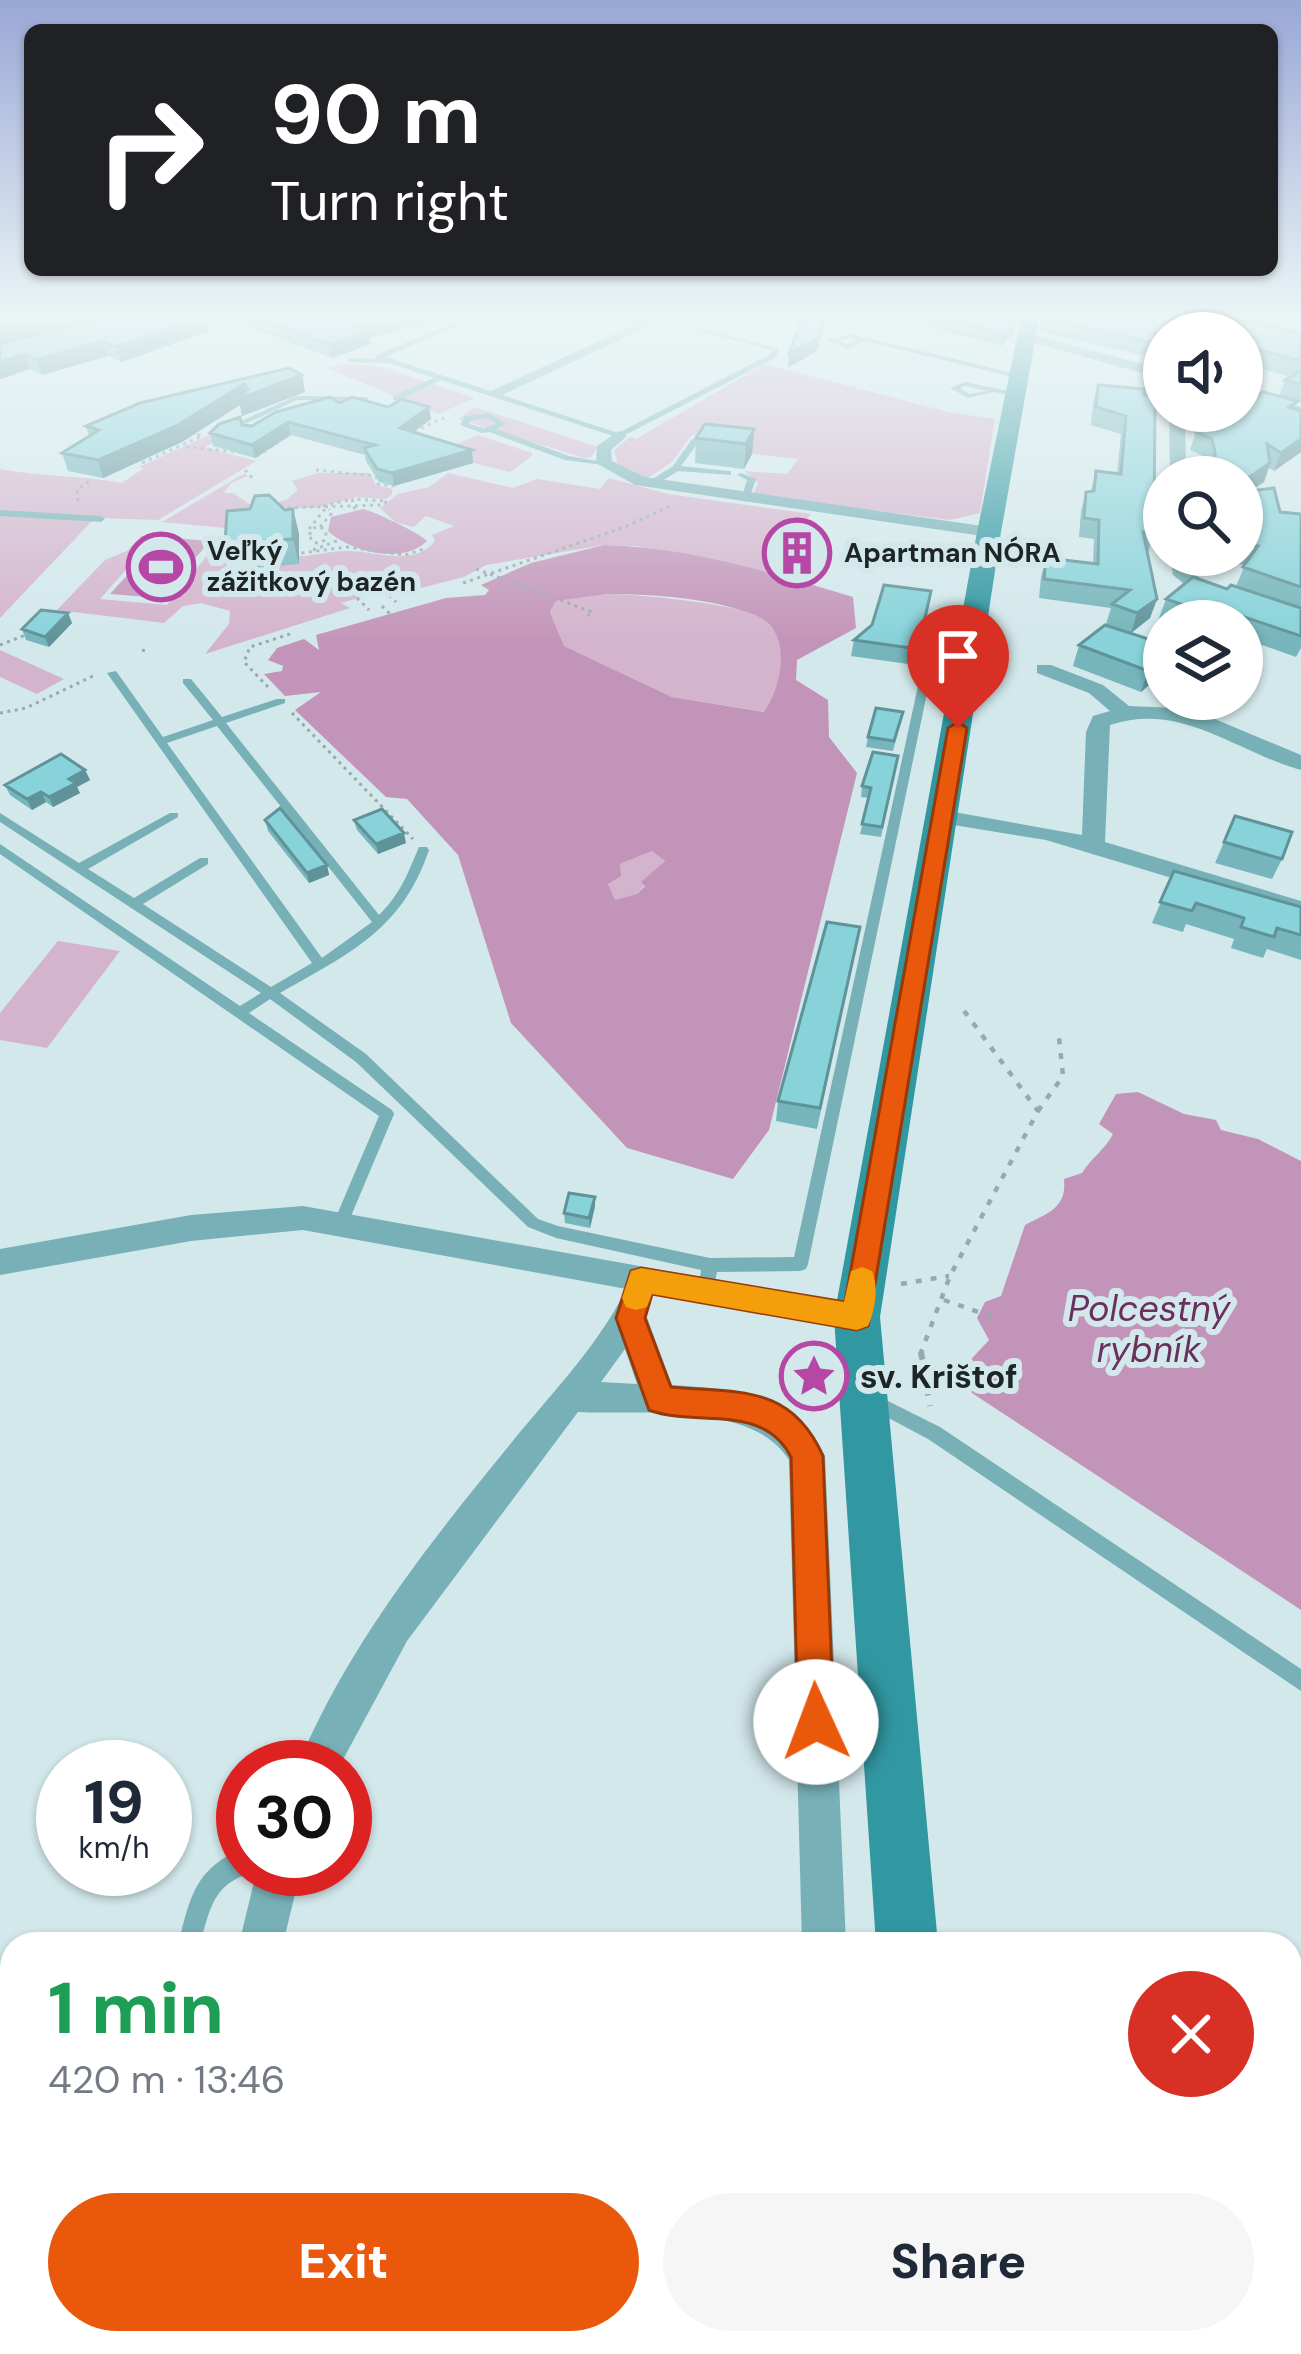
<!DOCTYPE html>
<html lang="en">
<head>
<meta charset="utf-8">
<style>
  body { margin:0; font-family:"DM Sans",sans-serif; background:#f6f6f7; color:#1f2937; height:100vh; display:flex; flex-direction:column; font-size:45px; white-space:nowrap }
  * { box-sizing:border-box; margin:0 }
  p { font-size:39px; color:#747a83 }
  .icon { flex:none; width:66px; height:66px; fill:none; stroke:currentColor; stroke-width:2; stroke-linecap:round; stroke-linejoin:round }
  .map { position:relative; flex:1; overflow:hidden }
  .sheet { position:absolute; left:0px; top:1932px; width:1302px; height:423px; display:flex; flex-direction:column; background:#fff; border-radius:36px 36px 0 0; box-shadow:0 3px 9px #0004 }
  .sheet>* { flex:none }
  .top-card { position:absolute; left:24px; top:24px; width:1254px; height:252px; border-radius:18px; box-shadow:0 3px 9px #0004; background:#202124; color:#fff; overflow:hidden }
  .tools { position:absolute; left:1143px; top:312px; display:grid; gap:24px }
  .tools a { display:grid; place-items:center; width:120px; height:120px; border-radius:50%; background:#fff; box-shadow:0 3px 9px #0004; font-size:60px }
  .speed { position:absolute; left:36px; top:1740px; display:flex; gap:24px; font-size:60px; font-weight:700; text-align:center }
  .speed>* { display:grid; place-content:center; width:156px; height:156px; border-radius:50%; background:#fff; box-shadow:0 3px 9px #0004; line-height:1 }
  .speed small { font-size:30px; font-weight:400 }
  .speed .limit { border:18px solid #d22; background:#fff; color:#111 }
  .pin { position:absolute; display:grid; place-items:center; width:102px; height:102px; color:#fff; margin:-123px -51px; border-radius:50% 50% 50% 0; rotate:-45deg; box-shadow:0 0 12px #0007 }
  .pin .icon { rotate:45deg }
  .me { position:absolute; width:132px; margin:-66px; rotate:358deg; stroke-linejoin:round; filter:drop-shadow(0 0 9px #0008) }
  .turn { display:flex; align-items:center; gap:42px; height:252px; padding:0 48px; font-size:54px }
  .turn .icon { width:156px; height:156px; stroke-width:2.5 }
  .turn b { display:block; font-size:84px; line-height:102px }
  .round { display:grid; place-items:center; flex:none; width:126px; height:126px; border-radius:63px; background:#f6f6f7 }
  .overview { display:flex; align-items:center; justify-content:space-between; height:204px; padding:0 48px }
  h1 { font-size:72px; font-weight:800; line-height:90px; color:#1e9e55 }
  .primary-button { display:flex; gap:24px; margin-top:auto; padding:24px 48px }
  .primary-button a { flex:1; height:138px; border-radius:72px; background:#ea580c; color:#fff; font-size:48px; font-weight:800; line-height:138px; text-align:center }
  .primary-button a+a { background:#f6f6f7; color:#1f2937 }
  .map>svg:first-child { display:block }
  .built { fill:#bedcdf }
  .green { fill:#d4b3cc }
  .water { fill:#c394b9; fill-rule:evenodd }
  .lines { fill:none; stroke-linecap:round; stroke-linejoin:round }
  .path-far2 { stroke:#98a9ab; stroke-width:3; stroke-dasharray:3 4.5; stroke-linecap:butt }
  .path-far1 { stroke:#98a9ab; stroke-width:4.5; stroke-dasharray:6 9; stroke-linecap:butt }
  .path { stroke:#98a9ab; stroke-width:6; stroke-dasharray:8 10; stroke-linecap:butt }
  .service { fill:#77b1b7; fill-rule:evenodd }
  .minor { fill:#77b1b7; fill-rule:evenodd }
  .secondary { fill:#3197a1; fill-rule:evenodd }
  .wall { fill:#75b5bb }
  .shaded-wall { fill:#5f9399 }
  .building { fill:#88d2da; stroke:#5f9399; stroke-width:3 }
  .route { fill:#ea580c; stroke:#983908; stroke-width:3 }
  .slow { fill:#f59e0b }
  .labels { text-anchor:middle; stroke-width:12; stroke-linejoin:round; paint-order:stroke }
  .far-poi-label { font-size:27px; font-weight:bold; fill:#1e2526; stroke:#d3e8eb; text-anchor:start }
  .poi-label { font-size:33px; font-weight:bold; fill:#1e2526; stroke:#d3e8eb; text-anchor:start }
  .water-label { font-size:36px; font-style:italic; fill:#692f5f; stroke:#d3e8eb }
</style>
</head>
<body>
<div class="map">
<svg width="1301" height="2354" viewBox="0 0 1301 2354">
  <rect width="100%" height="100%" fill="#d3e8eb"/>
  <path class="built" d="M1126,313H1301V358L1242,333H1179L1119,317Z"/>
  <path class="green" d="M342,364L379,366L475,398L438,414L327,368Z
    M765,364L948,412L995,419L980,513L950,520L753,495L758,483L744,471L787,474L798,459L733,452L737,441L692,435L672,462L648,478L618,464L614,450L630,437L636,439Z
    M475,407L598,447L591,457L584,458L458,419Z
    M209,435L222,439L204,447L256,461L158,520L38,516L92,521L0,618V469C43,477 79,475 122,483L144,468L139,467Z
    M478,435L532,453V456L510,472L449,457L446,449Z
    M245,473L248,476L231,483L224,493H233L255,508L226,528L162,522Z
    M318,473H369L376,485L392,489V494L386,499L356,497L315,508L260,507L286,500L298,490L292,481Z
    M448,473L513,488L537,479L600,489L609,478L668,494L811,514L765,572L636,546L604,545L486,565L464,577L401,593L399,587L341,603L350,608L205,654L229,624L230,611L201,603L183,606L164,623L57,610L105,560L127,551L141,536L155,537L100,599L167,605L221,538L227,539L222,549L298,564L299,556C317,556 332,550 349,551C378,551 413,568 435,541L432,535L454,526L426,516L414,527L395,522L380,508L398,494L429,487Z
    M608,594C636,594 740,604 760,617C794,638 781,686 765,712L672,697L564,646L550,612L556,601Z
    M0,650L64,679L37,694L0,677Z
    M652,851L665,860L637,894L615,901L608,884L620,864Z
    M58,941L120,951L47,1048L0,1040V1013Z"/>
  <path class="water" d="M363,509C374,511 423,535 427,541C403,565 351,552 328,531L331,517Z
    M162,537L210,541L161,598L110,594Z
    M604,545C688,547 773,573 853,597L856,628L797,660L796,680L828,700L829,737L857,773L769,1130L733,1179L627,1148L511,1023L458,855L407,799L386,797L295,710L321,692L285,696L264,674L282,671L283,666L268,660L277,648L304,639L319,650L316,635L446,598L485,595L489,590L481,585L531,563ZM608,594C654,594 711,598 755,615C794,630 782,687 764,712L672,697L564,646L550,612L556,601ZM652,851L665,861L641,882L645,886L637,894L615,900L608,884L621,876L620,864Z
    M1138,1092L1184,1114L1216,1120L1221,1130L1258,1139L1301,1161V1610L972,1393L960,1371L989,1340L977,1318L985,1302L1001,1296L1025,1225C1048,1213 1067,1208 1064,1179L1082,1173C1092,1157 1104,1151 1113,1134L1099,1124L1116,1094Z"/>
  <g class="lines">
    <path class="path-far2" d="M414,431L446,417
      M186,447L245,453
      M257,456L277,443
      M135,461L142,463L202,436L191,432
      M245,470L254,480
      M316,470L376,476L378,484L394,486
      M78,501L77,490L92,479
      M323,506L352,499L355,510
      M280,508L382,505L387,501L352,499
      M320,527L332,513L329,509
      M310 535a8 8 0 1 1 16 0a8 8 0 1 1-16 0Z
      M309,529L325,509
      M313,550L339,540
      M294,554L347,547L405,555L424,549
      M476,569L592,612L588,616
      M463,583L622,528L673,505
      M384,590L396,602
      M357,598L369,610
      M382,606L397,621
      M0,645L28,634
      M142,650L149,652
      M268,687L244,662L250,647L293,633
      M0,713L26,708L95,675
      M292,713L413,839"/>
    <path class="path-far1" d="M1038,1111L1063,1076L1059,1037
      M901,1284L949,1276
      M944,1300L995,1318
      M920,1355L950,1276L1038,1111L959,1004"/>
    <path class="path" d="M921,1352L930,1406"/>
    <path class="service" d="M478,313H487L386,357L618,433L771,354V350L657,319V317L779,349L777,357L619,438L441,380L399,400H393V396L434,378L389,363L351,362L347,360L351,358L377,359L376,355Z
      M603,313H614L649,324L646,326Z
      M851,334L1021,375L1025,377L1021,379L865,341L847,349L827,340ZM851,338L857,340L847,344L838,341Z
      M965,382L1018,393L1022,395L1018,397L994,392L968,398L950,388ZM966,386L986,391L969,394L960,388Z
      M296,396L365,397L369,399L365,401L297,400L228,432L221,430Z
      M489,413L506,424L496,429L569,456L608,463L604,465L565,460L489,432L482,433L460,425L465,416ZM488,418L496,424L484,428L469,424L471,420Z
      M692,439L713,440L717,442L713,444H697L681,466L728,471H731V475L678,471L654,486H648V482L673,466Z
      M741,473L756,479L749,499L745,502L741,499L747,480L737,475Z
      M0,510L101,516L105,519L101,522L0,516Z
      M936,623L941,626L808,1264L806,1269L800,1271L717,1272L712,1297L706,1299L700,1297L698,1292L701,1270L556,1238L528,1227L356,1062L270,999L249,1013L392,1110L394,1114L346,1228H336L333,1224L379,1116L0,854V844L240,1006L261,993L0,822V813L79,863L170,813H178V817L88,869L134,898L200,858H208V864L143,904L271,987L312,963L107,673L116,671L163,737L213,720L183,683V679H191L222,717L277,699H285V703L226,723L379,915C401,893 407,875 419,847H427L429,850C402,930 350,953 280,993L366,1054L538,1219L558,1226L710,1258L794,1257L931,626ZM217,726L372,922L322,958L167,743Z
      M872,1393L940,1427L1301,1669V1691L928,1439L866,1406L863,1401L866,1396Z
      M233,1853L243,1854V1869H252L251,1873C213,1884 210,1909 200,1944H178C189,1904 192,1874 233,1853Z"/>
    <path class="minor" d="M659,313H677L498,397L485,394Z
      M1028,333L1164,370V379L1023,340Z
      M1242,391L1301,407V417L1242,401Z
      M1169,411H1185L1186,477H1170Z
      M619,431L627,436L611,450L612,461L645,477L989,527L998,532L989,537L635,485L596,463L597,446Z
      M1170,555H1188L1191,572L1202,579L1301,614V626L1188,587L1173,575Z
      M1037,665H1051L1103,685L1129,706L1176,708L1210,717L1301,755V770C1236,752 1181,701 1110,725L1105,842L1301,901V917L1046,840L935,822V812L943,810L1082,835L1086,732L1093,716L1110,711L1089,693L1037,673Z
      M303,1206L869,1307L873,1317L869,1327L857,1331L644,1292L651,1303L646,1315L672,1385C734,1389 796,1392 825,1456L846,1944H802L789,1460C752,1401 641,1415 578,1412L407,1641L339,1767H297C347,1647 427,1546 508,1447C547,1398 596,1349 624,1293L632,1290L303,1230L191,1241L0,1275V1249L191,1215ZM625,1349L637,1384L601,1382Z
      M257,1869H301L283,1944H239Z"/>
    <path class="secondary" d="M1022,313H1040L1001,532L880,1317L938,1944H876L834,1317L977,532Z
      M902,2343H976V2354H902Z"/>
  </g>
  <path class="wall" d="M0,313L210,331L121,362L108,356L42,375L30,369L0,379Z
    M212,313H460L370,338L371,344L332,358Z
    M905,313H980L1016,321L1013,334L1001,346L904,321Z
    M992,313H1018L1016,318Z
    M1044,313H1155V343L1151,357L1041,332Z
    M1186,313H1219L1301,333V402L1298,401L1295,409L1301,411V452L1274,471L1269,468L1264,482L1250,491L1280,512L1301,514V648L1296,657L1242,638V621H1167L1159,618L1166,599L1227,589L1236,586L1245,565L1220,562L1219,556L1211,555H1242V477H1209L1206,457L1190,450L1196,432L1279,396L1285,380L1291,377L1244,364L1242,333H1184L1183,321Z
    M302,375L305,392L242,416L240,405L182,442L103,478L68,471L62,453L89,436L86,426L140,403Z
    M1098,385L1144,389L1154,533L1148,553L1157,599L1150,618L1131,633L1106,624L1111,608L1039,598L1041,577L1046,558L1093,563L1094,539L1079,537L1081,511L1086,492L1091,491L1096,471L1117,474L1121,434L1091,425L1093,403Z
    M340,403L431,419L414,432L473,463L394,486L379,482L366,461L365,455L291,435L255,458L213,446L210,433L242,425L252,426Z
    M754,429L752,454L744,469L695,463L696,438Z
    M293,509L299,534V564L232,570L225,544L285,510Z
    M931,591L915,665L851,656L854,640Z
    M68,613L72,623L49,647L26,640L22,629Z
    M1164,644V691L1149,685L1141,692L1073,666L1079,645Z
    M1186,699H1211L1204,706Z
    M903,712L893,751L866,747L868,737Z
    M898,756L881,837L860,834L869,798L861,797L862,786Z
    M85,770L90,780L77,787L80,793L53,807L46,802L32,810L10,795L5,785Z
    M1235,816L1282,859L1272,879L1215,863Z
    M265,820L327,865L329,875L309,883L268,831Z
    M354,820L406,843L378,854L357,830Z
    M1174,871L1301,907V960L1267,949L1263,958L1231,948L1234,939L1186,924L1183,932L1152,923Z
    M860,927L817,1129L776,1121L778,1101Z
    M595,1206L590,1228L565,1223L564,1213Z"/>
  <path class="shaded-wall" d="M63,313H128L0,344V328Z
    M410,313H460L370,338L371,344L332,358L330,345L359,327Z
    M825,313H828L817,351L788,368L789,354Z
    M207,316L210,331L121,362L116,347Z
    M1016,321L1013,334L1001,346L1004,333Z
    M103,341L108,356L42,375L37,360Z
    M1249,347L1244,364L1242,365V352Z
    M25,354L30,369L0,379V362Z
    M302,375L305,392L242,416L240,405L182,442L103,478L98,460L244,384L246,396Z
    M429,407L431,419L402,440L400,428Z
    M288,422L291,435L255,458L252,445Z
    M754,429L752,454L744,469L746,444Z
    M1301,439V452L1274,471L1281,453Z
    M472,450L473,463L394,486L392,473Z
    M1270,463L1264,482L1242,496V482Z
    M293,509L299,534V564L293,539Z
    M1157,599L1150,618L1131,633L1137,613Z
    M1212,606L1207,621H1197L1201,611Z
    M68,613L72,623L49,647L45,637Z
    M1156,664L1149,685L1141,692L1148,671Z
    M85,770L90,780L77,787L80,793L53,807L49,797L69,779Z
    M41,792L46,802L32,810L27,799Z
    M404,833L406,843L378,854L376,844Z
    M327,865L329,875L309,883L307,873Z
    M595,1197V1206L590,1228L589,1218Z"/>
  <path class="building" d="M0,313H63L0,328Z
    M127,313H202L207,316L116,347L103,341L37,360L25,354L0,362V344Z
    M245,313H410L359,327L369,330L330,345Z
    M804,313H825L818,338L789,354Z
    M927,313H981L1016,321L1004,333Z
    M1045,313H1155V343L1044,318Z
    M1189,313H1219L1301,333V361L1249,347L1242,352V333H1190Z
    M289,368L302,375L238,399L248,389L244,384L178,425L98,460L62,453L99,430L86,426L140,403Z
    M1301,371V384L1285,380Z
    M1098,385L1144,389V395L1155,396L1154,533L1143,532L1157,599L1137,613L1112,604L1130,590L1044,579L1046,558L1098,564L1099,520L1084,518L1086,492L1094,491L1096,471L1121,474L1126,416L1096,407Z
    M1263,392L1298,401L1289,407L1301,411V439L1281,453L1267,444L1270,463L1242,482V477H1215V452L1212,439L1196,432L1231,411H1242V405Z
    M330,397L340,403L352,397L388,407L402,399L429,407L400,428L472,450L392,473L377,469L364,448L375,445L288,422L252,445L210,433L219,424L240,417L242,425L252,426L276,412Z
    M705,424L754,429L746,444L696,438Z
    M1274,488L1280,512L1301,514V587L1243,567L1258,546L1242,545V492Z
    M269,495L285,510L293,509V539L225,544L227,511L250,509L255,496Z
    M1193,577L1227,589L1231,585L1301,608V636L1212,606L1201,611L1166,599Z
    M884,585L931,591L918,649L854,640L872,625Z
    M41,610L68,613L45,637L22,629Z
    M1105,625L1164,644V667L1156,664L1148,671L1079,645Z
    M876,708L903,712L894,741L868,737Z
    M873,752L898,756L882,827L862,824L871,788L862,786Z
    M61,754L85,770L69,779L76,783L49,797L41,792L27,799L5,785Z
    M280,808L327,865L307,873L265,820Z
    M382,809L404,833L376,844L354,820Z
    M1235,816L1292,832L1282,859L1224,842Z
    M1174,871L1301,907V935L1277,928L1274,937L1241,927L1244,918L1196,903L1192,911L1160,902Z
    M827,922L860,927L820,1108L778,1101Z
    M569,1193L595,1197L589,1218L564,1213Z"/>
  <linearGradient id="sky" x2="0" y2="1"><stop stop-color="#99a7d5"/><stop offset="0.49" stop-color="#ebf5f6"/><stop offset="1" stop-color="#ebf5f6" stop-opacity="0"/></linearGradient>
  <rect width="1301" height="643" fill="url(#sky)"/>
  <path class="route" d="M958,722L967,728L868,1326L857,1330L652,1294L645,1318L671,1387C739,1393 791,1384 823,1456L834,1722L829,1735L816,1740L803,1735L798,1722L791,1457C763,1402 697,1428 649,1410L616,1318L631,1271L641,1268L845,1302L948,728Z"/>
  <path class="slow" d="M862,1267L872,1271C879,1286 875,1311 868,1326L857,1330L652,1294L647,1307L636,1310L626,1307L622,1298L631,1271L641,1268L844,1302L851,1271Z"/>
  <defs>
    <symbol id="building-ring" viewBox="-11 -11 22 22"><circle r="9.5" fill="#d3e8eb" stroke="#b647a5" stroke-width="1.5"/><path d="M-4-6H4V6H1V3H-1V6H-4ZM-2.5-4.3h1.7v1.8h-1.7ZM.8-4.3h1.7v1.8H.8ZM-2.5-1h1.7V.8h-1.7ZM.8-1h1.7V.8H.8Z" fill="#b647a5"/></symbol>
    <symbol id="stadium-ring" viewBox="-11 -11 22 22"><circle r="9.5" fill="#d3e8eb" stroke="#b647a5" stroke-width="1.5"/><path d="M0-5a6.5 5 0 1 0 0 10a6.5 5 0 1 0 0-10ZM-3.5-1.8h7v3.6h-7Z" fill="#b647a5"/></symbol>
    <symbol id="sight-ring" viewBox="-11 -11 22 22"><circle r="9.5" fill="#d3e8eb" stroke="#b647a5" stroke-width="1.5"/><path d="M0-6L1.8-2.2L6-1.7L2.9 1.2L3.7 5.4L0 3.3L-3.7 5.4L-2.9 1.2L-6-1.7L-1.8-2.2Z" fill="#b647a5"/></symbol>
  </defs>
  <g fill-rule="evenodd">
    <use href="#building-ring" x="759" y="515" width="76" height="76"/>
    <use href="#stadium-ring" x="123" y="529" width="76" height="76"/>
    <use href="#sight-ring" x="776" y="1338" width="76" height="76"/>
  </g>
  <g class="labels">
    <g class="far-poi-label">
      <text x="207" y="560">Veľký<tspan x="207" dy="31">zážitkový bazén</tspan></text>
      <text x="844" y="562">Apartman NÓRA</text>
    </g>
    <g class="poi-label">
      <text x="860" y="1388">sv. Krištof</text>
    </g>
    <g class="water-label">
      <text x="1149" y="1321">Polcestný<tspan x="1149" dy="41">rybník</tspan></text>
    </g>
  </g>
</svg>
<div class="tools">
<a><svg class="icon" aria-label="sound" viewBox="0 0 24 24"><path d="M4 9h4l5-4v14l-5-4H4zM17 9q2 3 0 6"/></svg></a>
<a><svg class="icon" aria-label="search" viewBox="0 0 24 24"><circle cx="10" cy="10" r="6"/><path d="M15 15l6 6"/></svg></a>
<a><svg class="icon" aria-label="layers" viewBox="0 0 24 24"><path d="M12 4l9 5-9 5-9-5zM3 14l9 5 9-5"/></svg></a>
</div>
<div class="speed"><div>19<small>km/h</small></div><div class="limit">30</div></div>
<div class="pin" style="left:958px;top:728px;background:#d93025"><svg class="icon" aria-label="arrive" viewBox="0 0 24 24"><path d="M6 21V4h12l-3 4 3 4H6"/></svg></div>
<svg class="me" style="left:816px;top:1722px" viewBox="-20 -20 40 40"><circle r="19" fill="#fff"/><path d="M0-13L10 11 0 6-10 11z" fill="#ea580c"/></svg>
<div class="top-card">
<div class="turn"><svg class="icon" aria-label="right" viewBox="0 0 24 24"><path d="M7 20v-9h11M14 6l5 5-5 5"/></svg><div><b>90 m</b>Turn right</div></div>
</div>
<section class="sheet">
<div class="overview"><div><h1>1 min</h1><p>420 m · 13:46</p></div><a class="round" style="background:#d93025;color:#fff"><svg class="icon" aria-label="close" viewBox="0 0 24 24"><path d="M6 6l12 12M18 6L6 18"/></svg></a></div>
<div class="primary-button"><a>Exit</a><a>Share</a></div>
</section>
</div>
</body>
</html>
